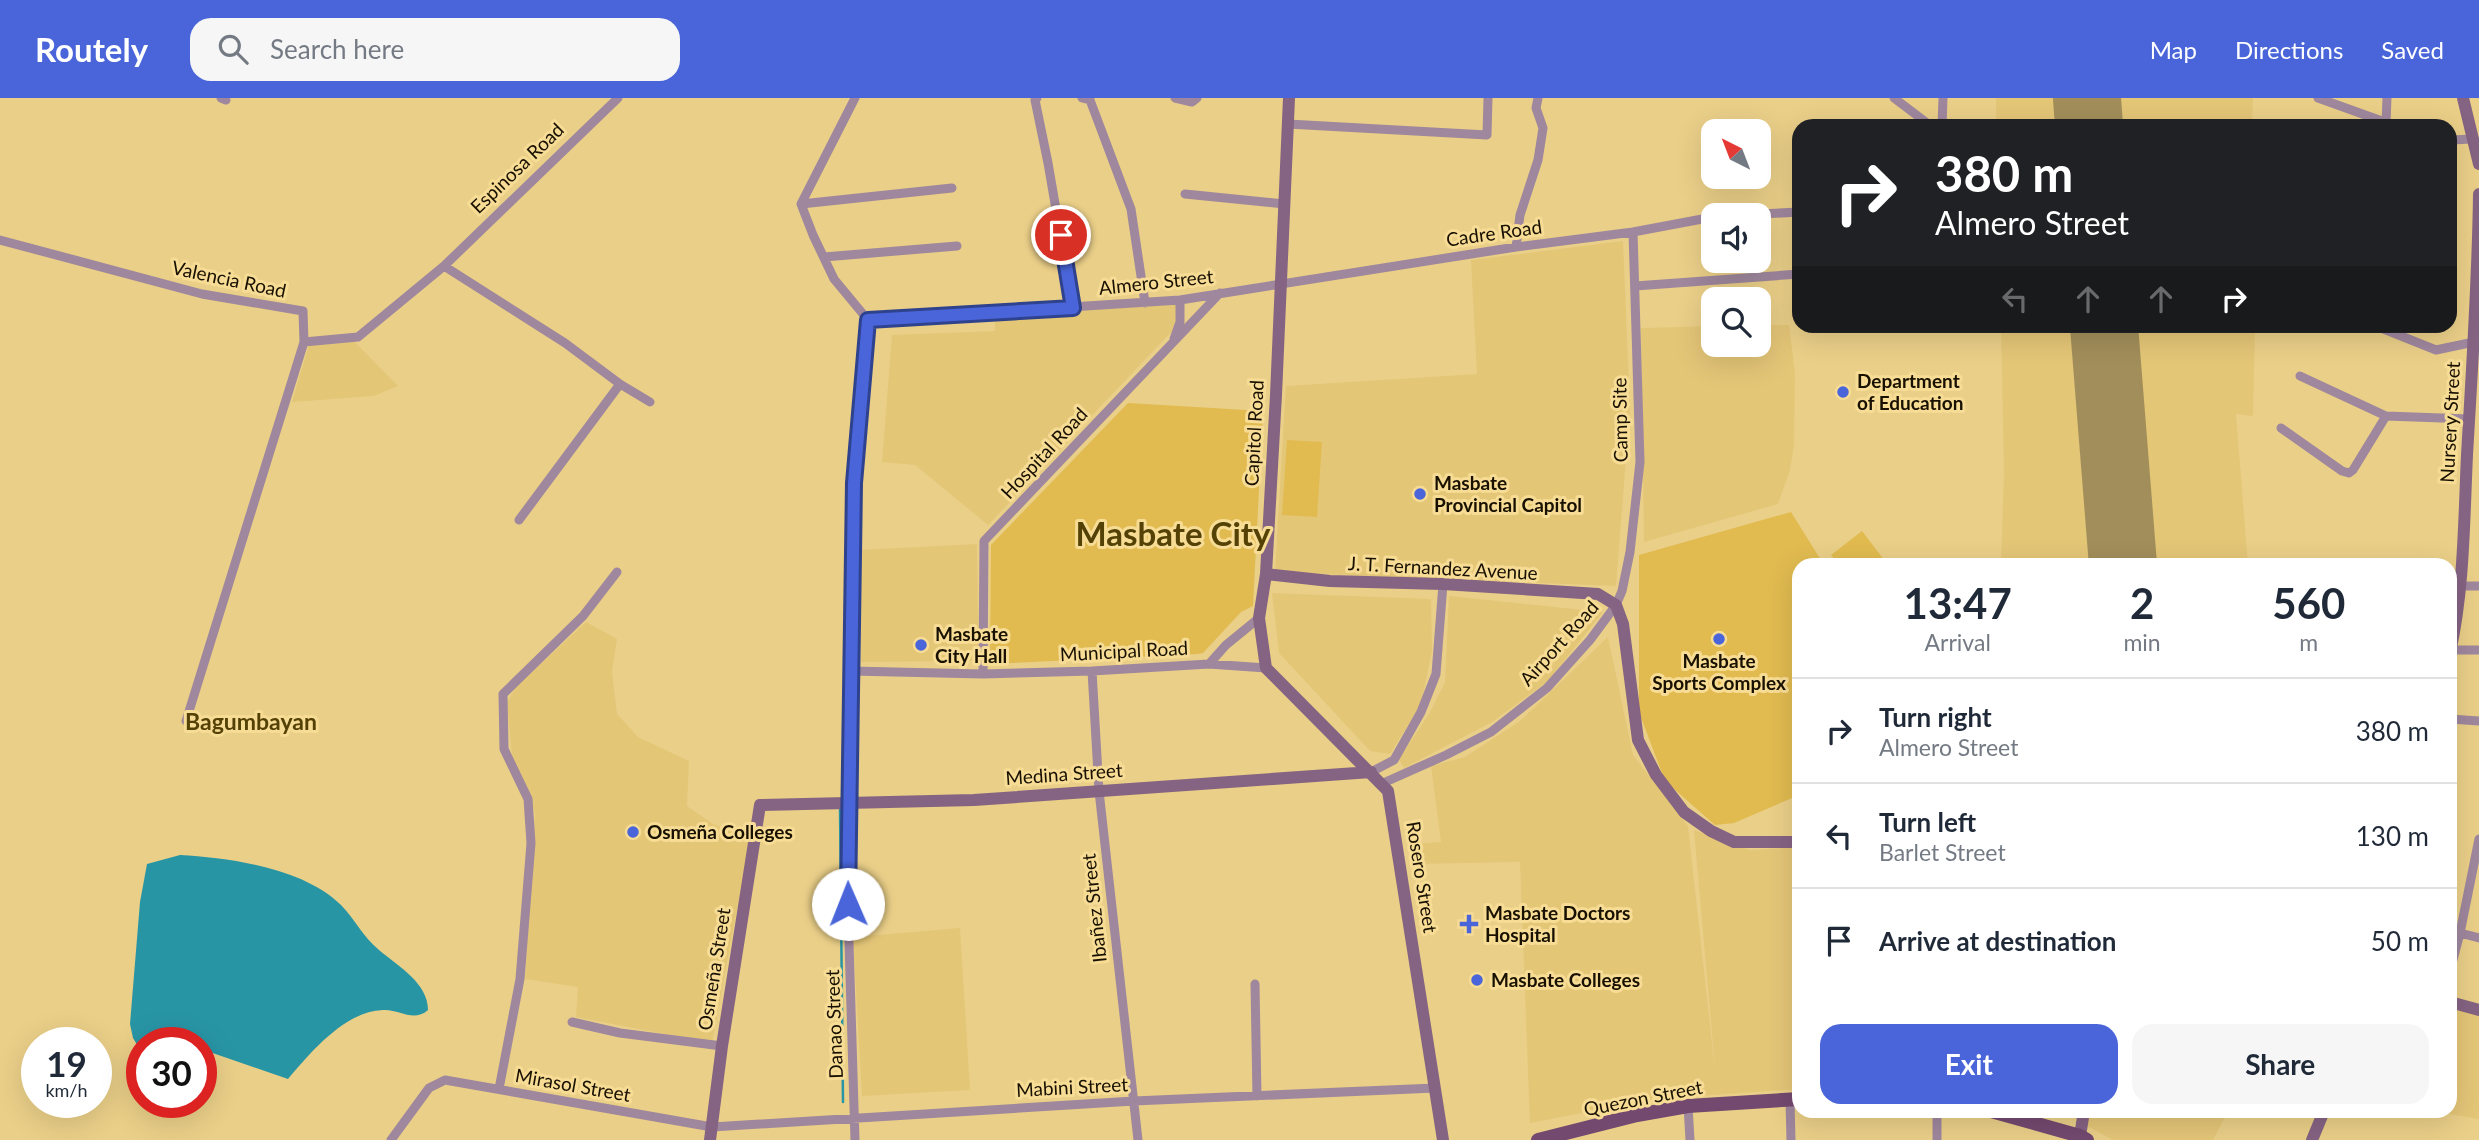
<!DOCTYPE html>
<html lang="en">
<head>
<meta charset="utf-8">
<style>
  body { margin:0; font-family:Lato,sans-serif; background:#f6f6f7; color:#1f2937; height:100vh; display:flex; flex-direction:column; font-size:26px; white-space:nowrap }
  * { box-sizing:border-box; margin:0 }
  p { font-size:23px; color:#747a83 }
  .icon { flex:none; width:38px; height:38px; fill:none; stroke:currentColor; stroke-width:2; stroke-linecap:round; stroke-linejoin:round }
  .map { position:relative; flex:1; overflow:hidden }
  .drawer { position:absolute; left:1792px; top:460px; width:665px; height:560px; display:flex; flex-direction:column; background:#fff; border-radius:21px; box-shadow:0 7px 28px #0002 }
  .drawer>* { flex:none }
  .hud { position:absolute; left:1792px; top:21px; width:665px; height:214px; border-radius:21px; box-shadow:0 7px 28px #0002; background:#202124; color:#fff; overflow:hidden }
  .needle { width:46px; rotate:318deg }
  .fabs { position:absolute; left:1701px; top:21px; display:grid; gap:14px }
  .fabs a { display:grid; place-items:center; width:70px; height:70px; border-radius:14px; background:#fff; box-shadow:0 7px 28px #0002; font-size:35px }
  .speed { position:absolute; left:21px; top:929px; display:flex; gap:14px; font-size:35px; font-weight:700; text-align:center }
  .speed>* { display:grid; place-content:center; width:91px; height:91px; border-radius:50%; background:#fff; box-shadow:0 7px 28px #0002; line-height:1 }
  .speed small { font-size:18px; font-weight:400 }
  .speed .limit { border:10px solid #d22; background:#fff; color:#111 }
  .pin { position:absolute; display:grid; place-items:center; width:60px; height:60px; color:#fff; margin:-30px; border:4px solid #fff; border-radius:50%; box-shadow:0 2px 7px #0007 }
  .me { position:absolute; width:77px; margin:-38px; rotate:359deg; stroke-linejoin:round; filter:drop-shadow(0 0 5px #0008) }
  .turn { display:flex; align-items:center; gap:24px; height:147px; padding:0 28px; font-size:32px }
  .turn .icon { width:91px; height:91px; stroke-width:2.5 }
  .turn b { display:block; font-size:49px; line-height:60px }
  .lanes { display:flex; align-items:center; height:66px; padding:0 28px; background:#0003; justify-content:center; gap:35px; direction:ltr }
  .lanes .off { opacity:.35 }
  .eta { display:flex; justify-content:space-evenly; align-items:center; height:119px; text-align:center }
  .eta b { font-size:42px; font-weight:700; line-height:49px }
  .cta { display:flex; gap:14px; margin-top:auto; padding:14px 28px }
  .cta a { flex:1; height:80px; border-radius:21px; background:#4965d9; color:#fff; font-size:28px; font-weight:700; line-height:80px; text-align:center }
  .cta a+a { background:#f6f6f7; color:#1f2937 }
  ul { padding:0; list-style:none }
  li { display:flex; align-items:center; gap:21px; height:105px; padding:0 28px; border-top:2px solid #e0e1e3 }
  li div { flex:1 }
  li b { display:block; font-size:26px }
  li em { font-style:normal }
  header { display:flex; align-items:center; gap:42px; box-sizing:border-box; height:98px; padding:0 35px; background:#4965d9; color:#fff }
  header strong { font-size:33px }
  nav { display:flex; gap:38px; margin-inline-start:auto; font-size:24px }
  .search { width:490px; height:63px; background:#f6f6f7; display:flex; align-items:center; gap:18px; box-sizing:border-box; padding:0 24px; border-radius:21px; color:#747a83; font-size:26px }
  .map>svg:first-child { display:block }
  .built { fill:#e4c677 }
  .green { fill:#e1bb50 }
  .water { fill:#2895a5 }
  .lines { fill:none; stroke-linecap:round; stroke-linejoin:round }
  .stream { stroke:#2895a5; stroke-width:2.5 }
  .runway { stroke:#a28e5a; stroke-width:68 }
  .street { stroke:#9f879d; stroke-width:9 }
  .secondary { stroke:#856383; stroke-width:12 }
  .primary { stroke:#734970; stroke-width:14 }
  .route-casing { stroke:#2f428d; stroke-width:18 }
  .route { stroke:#4965d9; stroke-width:12 }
  .poi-dot { fill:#4965d9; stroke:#f7dc95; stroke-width:2.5 }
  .labels { text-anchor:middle; stroke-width:6; stroke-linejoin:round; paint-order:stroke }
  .street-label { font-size:19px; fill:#181000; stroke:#f7dc95 }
  .poi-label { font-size:19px; font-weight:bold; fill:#181000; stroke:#f7dc95; text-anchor:start }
  .quarter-label { font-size:23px; font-weight:bold; fill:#544105; stroke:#f7dc95 }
  .town-label { font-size:33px; font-weight:bold; fill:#544105; stroke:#f7dc95 }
</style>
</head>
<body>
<header>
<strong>Routely</strong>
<div class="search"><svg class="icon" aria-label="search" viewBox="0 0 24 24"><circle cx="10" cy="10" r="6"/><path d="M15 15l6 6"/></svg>Search here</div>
<nav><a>Map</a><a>Directions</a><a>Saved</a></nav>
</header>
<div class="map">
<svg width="2479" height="1042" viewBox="0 0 2479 1042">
  <rect width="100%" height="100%" fill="#eacf88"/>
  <path class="built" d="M1996,0H2253L2252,28H1996Z
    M1623,143L1630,310L1616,488L1275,474L1286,288L1477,276L1471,162Z
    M1177,206L1178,223L1175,230L988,427L915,367L882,364L892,237L995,233V219Z
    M1759,227H1789L1795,275L1794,347L1790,372L1778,406L1644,444L1641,230L1713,228V247H1759Z
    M2001,228H2255L2253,318L2236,316L2248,467H2012L2011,463L2001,464L2004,375Z
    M354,243L398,288L374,298L292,304L309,247Z
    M977,446L979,563L861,564L858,452Z
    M1272,495L1431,501L1432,553L1421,606L1390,656L1370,653L1279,555Z
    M1449,498L1603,514L1548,583L1492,624L1404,670L1399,661L1429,616L1445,584Z
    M586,524L617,541L612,573L617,616L638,639L689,663L687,708L713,726L750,741L712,945L576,919L578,889L525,881L535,715L527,689L512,660L507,604L516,589Z
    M1608,539L1633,657L1688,728L1716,981L1694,732L1750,752L1799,749V991L1655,1001L1530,1025L1520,764L1412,766L1411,746L1441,744L1431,668L1465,659L1520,623Z
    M960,830L970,992L862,998L853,839Z
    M2450,906L2479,914V1021L2432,1013H2450Z
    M2090,1013H2228L2213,1042H2113L2087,1028Z"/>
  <path class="green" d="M1128,305L1263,313L1253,508L1241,514L1203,555L1198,556L990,566L991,447Z
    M1287,342L1322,344L1317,419L1282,417Z
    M1791,414L1824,467H1799V697L1734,725L1715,727L1665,683L1639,614V457Z
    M1862,433L1888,467H1839L1831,457Z"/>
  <path class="water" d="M180,757C231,760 303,770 341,807C355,821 362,838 379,852C399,869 428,885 428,912C413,925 400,911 383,912C345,913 310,955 288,981L201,951V945H142V955L133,940L130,926L140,804L147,766Z"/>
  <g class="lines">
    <path class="stream" d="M840,709L843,1004"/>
    <path class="runway" d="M2087,0L2089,28
      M2104,228L2123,467"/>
    <path class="street" d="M221,0L226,2
      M855,0L801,106L813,137L834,181L868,222
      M1037,0L1035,2L1048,65L1073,210
      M1082,0L1090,2L1131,111L1145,205
      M1175,0L1192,4L1197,0
      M1894,0L1931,28
      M2318,0L2396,28
      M2386,25L2387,0
      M1288,26L1487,37L1488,0
      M1942,28L1943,0
      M2450,42L2473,41
      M1185,96L1284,106
      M801,106L952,90
      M1743,117L1799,114
      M0,142L202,196L303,213L304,244L358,239L444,168L618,0
      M1516,149L1520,117L1538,62L1543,30L1536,10L1538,0
      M824,159L957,148
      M444,168L565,245L620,286L650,304
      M1635,188L1799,176
      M868,222L1180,202L1516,149L1633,134L1713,119
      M2376,228L2436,252L2474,244
      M1174,241L1180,224V202
      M2300,278L2386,318L2469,321
      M2281,330L2342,373L2349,375L2353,372L2386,318
      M519,422L620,286
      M2459,488H2479
      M2450,552H2479
      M1209,566L1226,547L1259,520
      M851,573L983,576L1092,573L1209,566L1266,570
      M1092,573L1099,693L1138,1042
      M983,576L984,443L1220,195
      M2450,621L2479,623
      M186,623L304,244
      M1371,674L1394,662L1421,614L1436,576L1443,486
      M1381,686L1446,657L1491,634L1547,590L1590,542L1616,507L1622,493L1630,454L1640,364L1633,134
      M2479,741L2460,835L2479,840
      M2450,873L2460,835
      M1255,886L1257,998
      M572,924L620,935L722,948
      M499,991L520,881L531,745L528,701L504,651L503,596L583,518L617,474
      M1790,1002L1791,1042
      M1688,1008L1690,1042
      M391,1042L429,990L445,982L712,1029L1134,1003L1435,990
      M855,1042L847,779L854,385L868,222
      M1937,1042V1013"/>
    <path class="secondary" d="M1289,0L1276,297L1266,476L1259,520L1266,570L1388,693L1443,1042
      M2463,0L2479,66
      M1266,476L1330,483L1443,486L1598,496L1616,507L1623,526L1638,642L1656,677L1684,714L1711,733L1734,744H1799
      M2450,554C2464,493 2464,421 2467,357C2472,270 2478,183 2479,96
      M2450,904L2479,912
      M2080,1038L2084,1013
      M710,1042L722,948L760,707L974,702L1371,674
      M2312,1042L2324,1013"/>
    <path class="primary" d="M1991,1013L2080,1038L2087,1042
      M1538,1042L1637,1017L1688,1008L1799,1001"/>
  </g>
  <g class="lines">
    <defs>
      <path id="route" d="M848,806L854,385L868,222L1073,210L1061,137"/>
    </defs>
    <use href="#route" class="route-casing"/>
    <use href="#route" class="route"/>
  </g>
  <g class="poi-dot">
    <circle cx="1843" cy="294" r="7"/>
    <circle cx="1420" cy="396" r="7"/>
    <circle cx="1719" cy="541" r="7"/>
    <circle cx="921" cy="547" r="7"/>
    <circle cx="633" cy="734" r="7"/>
    <path d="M1465.5 815.5h7v7h7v7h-7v7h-7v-7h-7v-7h7z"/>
    <circle cx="1477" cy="882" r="7"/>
  </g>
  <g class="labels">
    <g class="street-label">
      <text transform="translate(517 70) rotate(-44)" y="7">Espinosa Road</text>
      <text transform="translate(1494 135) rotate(-8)" y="7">Cadre Road</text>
      <text transform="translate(229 181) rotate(12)" y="7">Valencia Road</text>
      <text transform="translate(1156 184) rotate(-6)" y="7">Almero Street</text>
      <text transform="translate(1620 322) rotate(-91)" y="7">Camp Site</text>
      <text transform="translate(2450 324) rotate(-87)" y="7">Nursery Street</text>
      <text transform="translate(1254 335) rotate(-87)" y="7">Capitol Road</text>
      <text transform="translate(1044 355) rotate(-47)" y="7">Hospital Road</text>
      <text transform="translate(1443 470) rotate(3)" y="7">J. T. Fernandez Avenue</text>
      <text transform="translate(1559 545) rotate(-48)" y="7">Airport Road</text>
      <text transform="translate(1124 553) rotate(-3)" y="7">Municipal Road</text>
      <text transform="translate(1064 676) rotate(-4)" y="7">Medina Street</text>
      <text transform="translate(1422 779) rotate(81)" y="7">Rosero Street</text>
      <text transform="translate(1094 810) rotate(-96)" y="7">Ibañez Street</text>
      <text transform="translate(714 871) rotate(-81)" y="7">Osmeña Street</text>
      <text transform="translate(834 926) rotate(-92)" y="7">Danao Street</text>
      <text transform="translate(573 987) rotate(10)" y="7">Mirasol Street</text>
      <text transform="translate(1072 989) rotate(-3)" y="7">Mabini Street</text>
      <text transform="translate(1643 1000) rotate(-11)" y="7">Quezon Street</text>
    </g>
    <g class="poi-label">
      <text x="1857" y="290">Department<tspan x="1857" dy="22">of Education</tspan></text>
      <text x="1434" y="392">Masbate<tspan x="1434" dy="22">Provincial Capitol</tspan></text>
      <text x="935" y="543">Masbate<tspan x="935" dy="22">City Hall</tspan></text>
      <text x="1719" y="570" text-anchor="middle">Masbate<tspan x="1719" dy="22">Sports Complex</tspan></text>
      <text x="647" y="741">Osmeña Colleges</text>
      <text x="1485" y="822">Masbate Doctors<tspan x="1485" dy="22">Hospital</tspan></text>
      <text x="1491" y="889">Masbate Colleges</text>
    </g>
    <g class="quarter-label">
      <text x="251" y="632">Bagumbayan</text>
    </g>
    <g class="town-label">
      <text x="1173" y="448">Masbate City</text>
    </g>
  </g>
</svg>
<div class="fabs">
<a><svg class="needle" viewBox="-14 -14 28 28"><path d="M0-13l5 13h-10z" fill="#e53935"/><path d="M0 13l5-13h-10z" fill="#747a83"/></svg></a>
<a><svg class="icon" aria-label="sound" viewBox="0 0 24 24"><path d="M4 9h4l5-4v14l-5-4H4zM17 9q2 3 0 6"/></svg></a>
<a><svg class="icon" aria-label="search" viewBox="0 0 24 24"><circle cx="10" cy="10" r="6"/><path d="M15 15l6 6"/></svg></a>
</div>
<div class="speed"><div>19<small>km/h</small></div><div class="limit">30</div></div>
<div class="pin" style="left:1061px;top:137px;background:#d93025"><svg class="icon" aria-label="arrive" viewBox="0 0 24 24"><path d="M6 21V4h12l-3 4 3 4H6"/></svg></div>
<svg class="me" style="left:848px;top:806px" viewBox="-20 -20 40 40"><circle r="19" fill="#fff"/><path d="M0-13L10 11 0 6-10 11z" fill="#4965d9"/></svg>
<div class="hud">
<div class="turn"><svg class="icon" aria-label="right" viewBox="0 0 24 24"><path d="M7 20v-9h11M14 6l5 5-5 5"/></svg><div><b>380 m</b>Almero Street</div></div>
<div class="lanes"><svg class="icon off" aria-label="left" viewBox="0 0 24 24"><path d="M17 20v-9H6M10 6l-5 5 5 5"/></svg><svg class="icon off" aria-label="ahead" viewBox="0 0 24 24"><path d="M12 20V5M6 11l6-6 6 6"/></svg><svg class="icon off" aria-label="ahead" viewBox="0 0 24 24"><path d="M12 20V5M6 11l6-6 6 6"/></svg><svg class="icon" aria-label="right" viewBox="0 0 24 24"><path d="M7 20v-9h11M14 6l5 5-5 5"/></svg></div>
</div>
<section class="drawer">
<div class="eta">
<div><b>13:47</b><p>Arrival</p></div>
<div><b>2</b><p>min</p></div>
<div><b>560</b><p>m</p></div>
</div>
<ul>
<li><svg class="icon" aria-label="right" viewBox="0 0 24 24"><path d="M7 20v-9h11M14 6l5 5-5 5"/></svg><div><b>Turn right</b><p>Almero Street</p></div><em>380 m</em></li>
<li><svg class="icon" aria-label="left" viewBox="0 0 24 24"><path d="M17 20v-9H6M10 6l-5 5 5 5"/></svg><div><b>Turn left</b><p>Barlet Street</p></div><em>130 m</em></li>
<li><svg class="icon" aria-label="arrive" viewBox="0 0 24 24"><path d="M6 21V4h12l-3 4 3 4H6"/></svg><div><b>Arrive at destination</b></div><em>50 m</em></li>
</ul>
<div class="cta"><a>Exit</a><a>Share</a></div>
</section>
</div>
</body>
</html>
